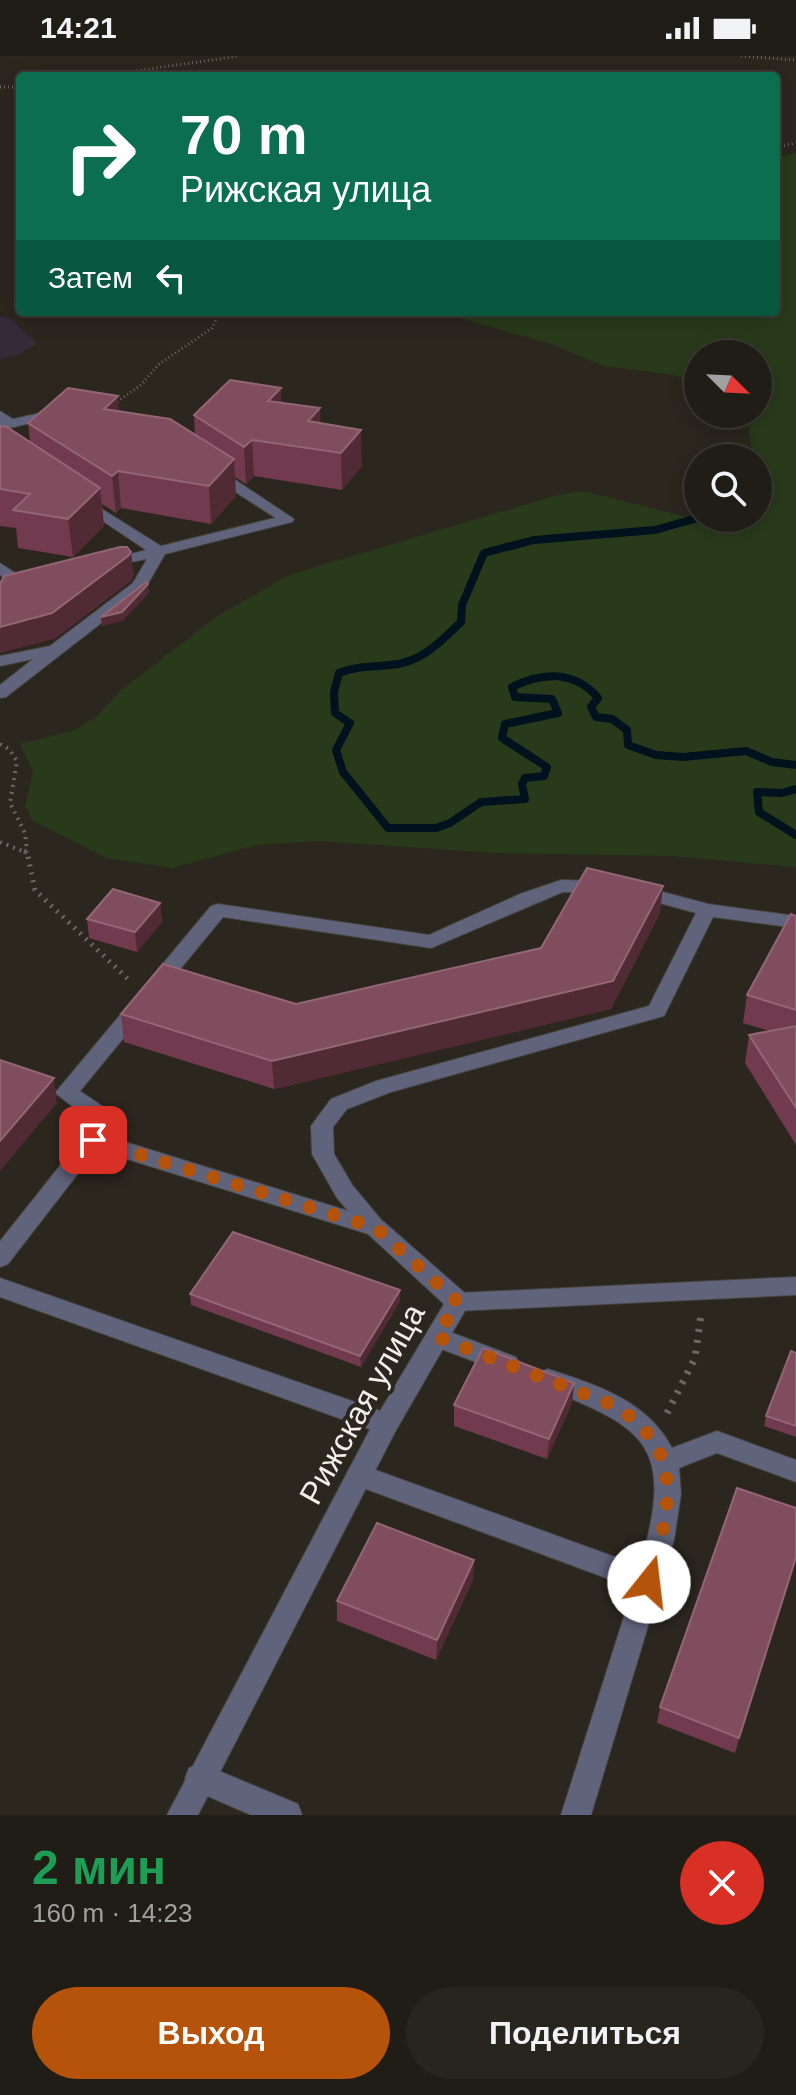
<!DOCTYPE html>
<html lang="ru">
<head>
<meta charset="utf-8">
<style>
  body { margin:0; font-family:Helvetica,sans-serif; background:#28251f; color:#f1f3f6; height:100vh; display:flex; flex-direction:column; font-size:30px; white-space:nowrap }
  * { box-sizing:border-box; margin:0 }
  p { font-size:26px; color:#a2a1a1 }
  .icon { flex:none; width:44px; height:44px; fill:none; stroke:currentColor; stroke-width:2; stroke-linecap:round; stroke-linejoin:round }
  .map { position:relative; height:1759px; overflow:hidden }
  .sheet { display:flex; flex-direction:column; background:#201c16; flex:1 }
  .sheet>* { flex:none }
  .banner { position:absolute; left:16px; top:16px; width:764px; height:244px; border-radius:8px; box-shadow:0 4px 20px #0003,0 0 0 2px #3d3a35; background:#0b6e4f; color:#fff; overflow:hidden }
  .needle { width:52px; rotate:114deg }
  .tools { position:absolute; left:684px; top:284px; display:grid; gap:16px }
  .tools a { display:grid; place-items:center; width:88px; height:88px; border-radius:50%; background:#201c16; box-shadow:0 4px 20px #0003,0 0 0 2px #3d3a35; font-size:40px }
  .pin { position:absolute; display:grid; place-items:center; width:68px; height:68px; color:#fff; margin:-34px; border-radius:16px; box-shadow:0 4px 12px #0006 }
  .me { position:absolute; width:88px; margin:-44px; rotate:16deg; stroke-linejoin:round; filter:drop-shadow(0 0 6px #0008) }
  .turn { display:flex; align-items:center; gap:28px; height:168px; padding:0 32px; font-size:36px }
  .turn .icon { width:104px; height:104px; stroke-width:2.5 }
  .turn b { display:block; font-size:56px; line-height:68px }
  .then { display:flex; align-items:center; height:76px; padding:0 32px; background:#0003; gap:16px; font-size:30px }
  .round { display:grid; place-items:center; flex:none; width:84px; height:84px; border-radius:42px; background:#28251f }
  .summary { display:flex; align-items:center; justify-content:space-between; height:136px; padding:0 32px }
  h1 { font-size:48px; font-weight:600; line-height:60px; color:#1e9e55 }
  .cta { display:flex; gap:16px; margin-top:auto; padding:16px 32px }
  .cta a { flex:1; height:92px; border-radius:48px; background:#b45309; color:#fff; font-size:32px; font-weight:600; line-height:92px; text-align:center }
  .cta a+a { background:#28251f; color:#f1f3f6 }
  .status { display:flex; justify-content:space-between; align-items:center; height:56px; padding:0 40px; background:#201c16; direction:ltr }
  .status svg { height:22px; fill:currentColor }
  .map>svg:first-child { display:block }
  .industrial { fill:#352a38 }
  .green { fill:#293a1a }
  .lines { fill:none; stroke-linecap:round; stroke-linejoin:round }
  .stream-far1 { stroke:#01111d; stroke-width:7 }
  .stream { stroke:#01111d; stroke-width:8 }
  .service-casing { stroke:#47423b; stroke-width:2 }
  .minor-casing { stroke:#47423b; stroke-width:2 }
  .path-far3 { stroke:#6c6760; stroke-width:3; stroke-dasharray:1 3; stroke-linecap:butt }
  .path-far2 { stroke:#6c6760; stroke-width:4; stroke-dasharray:2 5; stroke-linecap:butt }
  .path-far1 { stroke:#6c6760; stroke-width:5; stroke-dasharray:2 6; stroke-linecap:butt }
  .path { stroke:#6c6760; stroke-width:7; stroke-dasharray:3 8; stroke-linecap:butt }
  .service { fill:#5f637c; fill-rule:evenodd }
  .minor { fill:#5f637c; fill-rule:evenodd }
  .wall { fill:#723a4e }
  .shaded-wall { fill:#502a34 }
  .building { fill:#804d5f; stroke:#926674; stroke-width:2 }
  .route { stroke:#b45309; stroke-width:14; stroke-dasharray:0 25.2 }
  .labels { text-anchor:middle; stroke-width:8; stroke-linejoin:round; paint-order:stroke }
  .near-street-label { font-size:32px; fill:#f3efea; stroke:#2b261e }
</style>
</head>
<body>
<div class="status"><b>14:21</b><svg viewBox="0 0 49 12"><path d="M0 12V9h3v3zM5 12V6h3v6zM10 12V3h3v9zM15 12V0h3v12zM26 1h20v11H26zM47 4h2v5h-2z"/></svg></div>
<div class="map">
<svg width="796" height="1759" viewBox="0 0 796 1759">
  <rect width="100%" height="100%" fill="#2b261e"/>
  <path class="industrial" d="M0,260L11,263L37,287L18,299L0,304Z"/>
  <path class="green" d="M796,97V811L671,800L496,797L319,785L256,789L172,812L106,802L33,765L25,750L33,716L20,688L75,674L96,661L119,636L216,561L289,519L557,439L583,435L695,463L758,462V402H753L747,358H758V298H698V329L674,319L604,310L548,287L460,262L472,256H776V102Z"/>
  <g class="lines">
    <path class="stream-far1" d="M687,465L695,463"/>
    <path class="stream" d="M694,463L655,474L534,484L484,497L462,549L461,566C440,586 421,607 390,609C372,611 356,610 339,617L334,636L335,657L350,667L336,694L343,716L388,772H436L450,767L481,746L525,743L522,728L525,722L544,720L547,711L502,682L505,668L558,657L552,643L515,641L512,631C542,616 575,614 598,642L591,651L596,661L612,663L627,674L628,689L656,699L683,701L746,695L772,706L796,709
      M796,733L782,737L757,736L759,756L796,779"/>
    <defs>
      <path id="service" d="M0,355L16,365V371H6L0,366Z
        M81,440L161,490L287,459L294,463L292,466L165,498L145,533L6,641L0,642V629L33,603L0,610V600L50,590L133,527L147,503L100,512V506L146,494L76,447L74,444Z
        M0,507L29,526V532H17L0,519Z
        M561,824L601,825L611,831L601,837L563,836L431,892L223,861L80,1035L105,1052L108,1057L104,1084L8,1208L0,1211V1185L82,1082L85,1060L55,1037L211,850L218,848L429,879L520,838Z
        M637,829L708,848L796,860V872L713,861L664,960L391,1036L347,1053L333,1071L334,1098L353,1130L388,1172L384,1178L376,1181L368,1178L337,1142L312,1098L311,1070L331,1043L376,1025L649,950L696,857L630,839L627,835Z
        M796,1221V1239L458,1255L449,1253L446,1246L449,1239L458,1237Z
        M0,1222L395,1360L399,1368L395,1376L386,1379L0,1241Z
        M437,1271L516,1301L520,1308L516,1315L507,1318L428,1288L425,1281L428,1274Z
        M548,1313C596,1329 647,1344 672,1392L717,1375L796,1404V1426L717,1397L679,1412L681,1438L674,1484L591,1759H561L633,1532L350,1427L346,1419L350,1411L359,1408L640,1510C675,1389 648,1372 539,1330L535,1323L539,1316Z
        M200,1707L298,1748L302,1759H251L189,1732L185,1722L189,1712Z"/>
      <path id="minor" d="M58,353L65,357L63,360L0,374V366Z
        M214,412L219,413L294,463L292,466H282L209,419L207,416Z
        M93,1076L384,1166L467,1239L470,1246L395,1376L198,1759H167L377,1360L444,1248L368,1178L85,1090L82,1084L85,1078Z"/>
    </defs>
    <use href="#service" class="service-casing"/>
    <use href="#minor" class="minor-casing"/>
    <path class="path-far3" d="M741,0L796,4
      M101,20L239,0
      M0,31H20
      M776,91L796,87
      M114,348L141,329L158,309L212,272L220,256"/>
    <path class="path-far2" d="M0,688L9,693L17,705L10,747L25,777L27,796
      M0,786L27,797"/>
    <path class="path-far1" d="M24,795L27,796L35,834L131,926"/>
    <path class="path" d="M667,1357L695,1302L701,1259"/>
    <use href="#service" class="service"/>
    <use href="#minor" class="minor"/>
  </g>
  <path class="wall" d="M281,347L320,367L362,410L342,434L254,420L246,428L235,421L236,440L211,468L121,452L116,457L102,448L104,470L73,501L18,492L16,472L0,470V370L30,386L28,367L119,355L195,378L194,359Z
    M160,847L162,866L137,896L89,882L87,863Z
    M660,857L611,953L274,1033L124,986L121,958L296,948L541,892Z
    M796,860V1089L745,1007L749,979L769,975L743,967L747,939Z
    M190,1238L400,1245L361,1311L191,1249Z
    M796,1297V1381L764,1370L766,1360Z
    M574,1327L572,1347L547,1403L454,1370V1349Z
    M796,1452V1506L735,1697L657,1667L660,1651Z
    M474,1504L473,1524L436,1604L337,1565V1545Z"/>
  <path class="shaded-wall" d="M281,332L282,367L268,345Z
    M118,340L121,376L104,353Z
    M320,352L321,388L308,365Z
    M361,374L362,410L342,434L341,397Z
    M252,384L254,420L246,428L244,391Z
    M234,403L236,440L211,468L209,430Z
    M118,415L121,452L116,457L112,420Z
    M100,432L104,470L73,501L68,463Z
    M131,496L134,520L131,525L55,583L0,597V571Z
    M148,528L149,537L123,565L102,570L101,561Z
    M663,830L660,857L611,953L274,1033L272,1005L613,925Z
    M160,847L162,866L137,896L135,876Z
    M54,1022L57,1047L0,1115V1085Z
    M400,1234V1245L361,1311L360,1300Z
    M574,1327L572,1347L547,1403L549,1383Z
    M796,1501V1506L735,1697L739,1682Z
    M474,1504L473,1524L436,1604L437,1584Z"/>
  <path class="building" d="M230,324L281,332L268,345L320,352L308,365L361,374L341,397L252,384L244,391L194,359Z
    M68,332L118,340L104,353L170,363L234,403L209,430L118,415L112,420L28,367Z
    M0,370L7,371L100,432L68,463L13,454L30,438L0,433Z
    M120,491H127L131,496L128,500L52,557L0,571V528L4,520Z
    M146,526L148,528L122,556L101,561Z
    M587,812L663,830L613,925L272,1005L121,958L163,908L296,948L541,892Z
    M113,833L160,847L135,876L87,863Z
    M791,858L796,860V954L747,939Z
    M796,970V1052L749,979Z
    M0,1004L54,1022L0,1085Z
    M233,1176L400,1234L360,1300L190,1238Z
    M483,1292L574,1327L549,1383L454,1349Z
    M791,1295L796,1297V1370L766,1360Z
    M737,1432L796,1452V1501L739,1682L660,1651Z
    M377,1467L474,1504L437,1584L337,1545Z"/>
  <g class="lines">
    <path class="route" d="M93,1084L376,1172L458,1246L437,1281L613,1349C688,1394 670,1454 649,1526"/>
  </g>
  <g class="labels">
    <g class="near-street-label">
      <text transform="translate(362 1348) rotate(-61)" y="11">Рижская улица</text>
    </g>
  </g>
</svg>
<div class="tools">
<a><svg class="needle" viewBox="-14 -14 28 28"><path d="M0-13l5 13h-10z" fill="#e53935"/><path d="M0 13l5-13h-10z" fill="#a2a1a1"/></svg></a>
<a><svg class="icon" aria-label="search" viewBox="0 0 24 24"><circle cx="10" cy="10" r="6"/><path d="M15 15l6 6"/></svg></a>
</div>
<div class="pin" style="left:93px;top:1084px;background:#d93025"><svg class="icon" aria-label="arrive" viewBox="0 0 24 24"><path d="M6 21V4h12l-3 4 3 4H6"/></svg></div>
<svg class="me" style="left:649px;top:1526px" viewBox="-20 -20 40 40"><circle r="19" fill="#fff"/><path d="M0-13L10 11 0 6-10 11z" fill="#b45309"/></svg>
<div class="banner">
<div class="turn"><svg class="icon" aria-label="right" viewBox="0 0 24 24"><path d="M7 20v-9h11M14 6l5 5-5 5"/></svg><div><b>70 m</b>Рижская улица</div></div>
<div class="then">Затем<svg class="icon" aria-label="left" viewBox="0 0 24 24"><path d="M17 20v-9H6M10 6l-5 5 5 5"/></svg></div>
</div>
</div>
<section class="sheet">
<div class="summary"><div><h1>2 мин</h1><p>160 m · 14:23</p></div><a class="round" style="background:#d93025;color:#fff"><svg class="icon" aria-label="close" viewBox="0 0 24 24"><path d="M6 6l12 12M18 6L6 18"/></svg></a></div>
<div class="cta"><a>Выход</a><a>Поделиться</a></div>
</section>
</body>
</html>
